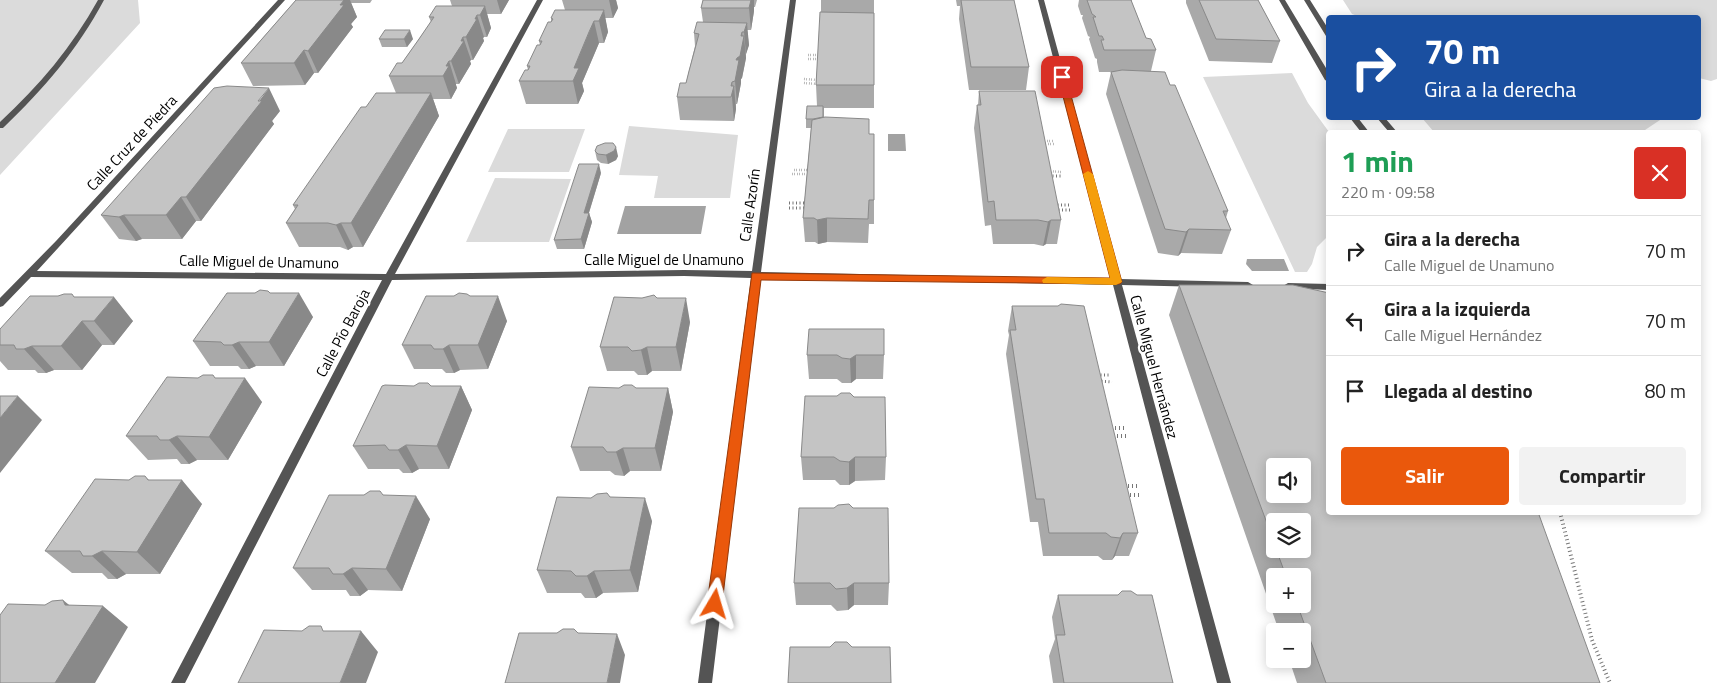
<!DOCTYPE html>
<html lang="es">
<head>
<meta charset="utf-8">
<style>
  body { margin:0; font-family:"Titillium Web",sans-serif; background:#f2f2f2; color:#222; height:100vh; display:flex; flex-direction:column; font-size:19px; white-space:nowrap }
  * { box-sizing:border-box; margin:0 }
  p { font-size:16px; color:#767676 }
  .icon { flex:none; width:28px; height:28px; fill:none; stroke:currentColor; stroke-width:2; stroke-linecap:round; stroke-linejoin:round }
  .map { position:relative; flex:1; overflow:hidden }
  .drawer { position:absolute; left:1326px; top:130px; width:375px; height:385px; display:flex; flex-direction:column; background:#fff; border-radius:5px; box-shadow:0 2px 12px #0003 }
  .drawer>* { flex:none }
  .top-card { position:absolute; left:1326px; top:15px; width:375px; height:105px; border-radius:5px; box-shadow:0 2px 12px #0003; background:#1a4fa0; color:#fff; overflow:hidden }
  .fabs { position:absolute; left:1266px; top:458px; display:grid; gap:10px }
  .fabs a { display:grid; place-items:center; width:45px; height:45px; border-radius:5px; background:#fff; box-shadow:0 2px 12px #0003; font-size:25px }
  .pin { position:absolute; display:grid; place-items:center; width:42px; height:42px; color:#fff; margin:-21px; border-radius:10px; box-shadow:0 2px 8px #0006 }
  .me { position:absolute; width:55px; margin:-28px; rotate:7deg; stroke-linejoin:round; filter:drop-shadow(0 0 4px #0008) }
  .turn { display:flex; align-items:center; gap:18px; height:105px; padding:0 15px; font-size:22px }
  .turn .icon { width:65px; height:65px; stroke-width:2.5 }
  .turn b { display:block; font-size:35px; line-height:42px }
  .round { display:grid; place-items:center; flex:none; width:52px; height:52px; border-radius:5px; background:#f2f2f2 }
  .headline { display:flex; align-items:center; justify-content:space-between; height:85px; padding:0 15px }
  h1 { font-size:30px; font-weight:700; line-height:38px; color:#1e9e55 }
  .button { display:flex; gap:10px; margin-top:auto; padding:10px 15px }
  .button a { flex:1; height:58px; border-radius:5px; background:#ea580c; color:#fff; font-size:20px; font-weight:700; line-height:58px; text-align:center }
  .button a+a { background:#f2f2f2; color:#222 }
  ul { padding:0; list-style:none }
  li { display:flex; align-items:center; gap:15px; height:70px; padding:0 15px; border-top:1px solid #e0e0e0 }
  li div { flex:1 }
  li b { display:block; font-size:19px }
  li em { font-style:normal }
  .map>svg:first-child { display:block }
  .green { fill:#dbdbdb }
  .water { fill:#a2a2a2 }
  .lines { fill:none; stroke-linecap:round; stroke-linejoin:round }
  .path-far2 { stroke:#767676; stroke-width:2.5; stroke-dasharray:0.5 2; stroke-linecap:butt }
  .path-far1 { stroke:#767676; stroke-width:3; stroke-dasharray:1 2.5; stroke-linecap:butt }
  .path { stroke:#767676; stroke-width:4; stroke-dasharray:1 3; stroke-linecap:butt }
  .minor { fill:#545454; fill-rule:evenodd }
  .tertiary { fill:#545454; fill-rule:evenodd }
  .wall { fill:#a9a9a9; fill-rule:evenodd }
  .shaded-wall { fill:#898989 }
  .building { fill:#c4c4c4; stroke:#898989; fill-rule:evenodd }
  .route { fill:#ea580c; stroke:#983908 }
  .slow { fill:#f59e0b }
  .labels { text-anchor:middle; stroke-width:4.5; stroke-linejoin:round; paint-order:stroke }
  .street-label { font-size:15px; fill:#000; stroke:#fff }
</style>
</head>
<body>
<div class="map">
<svg width="1717" height="683" viewBox="0 0 1717 683">
  <rect width="100%" height="100%" fill="#fff"/>
  <path class="green" d="M0,0H138L140,23L0,175Z
    M1343,0H1717V79L1711,81L1699,78V18L1360,17L1352,14Z
    M1292,73L1308,103L1329,132V235L1317,247L1312,264L1307,272H1295L1203,77Z
    M1422,118H1663L1642,132H1434Z
    M629,126L738,135L730,198H654L658,176L619,175Z
    M508,129H585L569,172H488Z
    M495,178L571,179L549,242H466Z"/>
  <path class="water" d="M888,134H905L906,151H888Z
    M625,206H706L701,234H617Z
    M1247,259H1284L1289,271H1252L1246,264Z"/>
  <g class="lines">
    <path class="path-far2" d="M808,55H820
      M808,59H819
      M804,79L818,80
      M804,83L818,84
      M1042,141H1053
      M1043,144H1055
      M794,170H810
      M1048,171L1061,172
      M792,174H810"/>
    <path class="path-far1" d="M1049,176H1062
      M789,203H807
      M1054,205H1070
      M789,208H807
      M1055,210H1071
      M1097,375H1111
      M1098,381L1112,382"/>
    <path class="path" d="M1111,428H1124
      M1113,436H1126
      M1124,486H1138
      M1126,495H1140
      M1560,512L1592,640L1610,683"/>
    <path class="minor" d="M278,0H285L37,271L386,274L537,0H543L395,274L684,270L752,271L790,0H796L761,272L1111,279L1038,0H1044L1120,279L1248,282L1253,285L1248,288L1122,285L1231,683H1217L1113,285L761,278L712,683H698L751,278L684,276L392,280L185,683H171L382,280L31,277L3,306L0,307V298L56,241Z
      M1279,0H1285L1329,73V82L1325,80Z
      M1304,0H1310L1329,30V38L1326,36Z
      M1350,118H1358L1369,132H1361Z
      M1377,118H1385L1397,132H1389Z
      M1288,283L1329,284V290L1285,288L1283,286Z"/>
    <path class="tertiary" d="M98,0H104C78,49 43,90 3,128H0V122C39,86 72,47 98,0Z"/>
  </g>
  <path class="wall" d="M296,0H372L370,3H351L357,17L351,24L353,27L318,73H314L305,85L253,86L241,63Z
    M450,0H509L501,14H487L491,28L487,37H484L483,38L484,41L473,60H471L470,61L471,64L459,84H456V85L457,88L451,99H433L439,116L363,247H353L348,250L340,247H299L286,223L295,209L293,205L366,107L396,93L389,76L402,63L431,22L429,17L452,6Z
    M562,0H616L618,8L613,18H605L608,32L604,43H599L594,55L582,83L584,91L578,104H526L519,81L528,70L527,66L540,45L539,41L551,22V18L565,10Z
    M703,0H757L755,7H754V11L751,30H747L749,45L746,54V58L742,78L741,79V83L737,104H736V109L734,121L680,120L677,97L686,83L695,46L694,33L703,22L701,8Z
    M821,0H874V108H824V117L869,134L874,200V224H869L868,243L827,242L818,244L815,242H805L803,218L811,128H806V119L817,106L816,85L821,12Z
    M956,0H1014L1029,67L1026,90H969L959,19L960,6H957Z
    M1079,0H1132V3L1146,38L1156,50L1151,71L1228,211L1226,218L1231,230L1222,254L1181,253L1178,256L1158,253L1106,94L1111,72H1099L1097,62V59L1095,58L1089,39L1090,37L1088,36L1082,18L1083,15H1081L1078,6Z
    M1186,0H1258L1280,41L1272,63L1209,61L1186,3Z
    M379,39H413L407,47H382Z
    M979,91L1061,220L1057,244H1046L1043,246L1034,244H993L991,225L985,226L974,128L977,105H978Z
    M280,111L272,121L274,124L201,221H196L182,239H142L136,241L119,239L101,215Z
    M595,151L618,156L616,160L608,164L601,163L597,160Z
    M601,173L589,213L592,222L584,249H557L554,240Z
    M1179,285L1600,683H1297L1289,659H1302V631H1279L1169,315ZM1275,521L1302,549H1275ZM1275,576H1302V604H1275Z
    M270,293L313,317L284,366H256L249,369H241L238,366H210L193,341Z
    M470,296L507,321L488,369L460,370L454,373H446L442,369H414L402,345Z
    M74,297L133,321L114,345H102L82,370H54L46,373H38L35,370H8L0,361V329Z
    M1012,306L1138,533L1129,556H1115L1112,560H1103L1098,556H1043L1038,522H1030L1006,354L1009,335L1008,331Z
    M690,322L681,371H652L647,375H638L634,371H607L600,347Z
    M807,355H884L883,379H856L851,383H842L837,379H809Z
    M215,378L262,402L228,460H197L189,464H181L177,459L148,460L126,436Z
    M431,386H461L472,410L449,469H419L412,473H403L399,469H368L353,446Z
    M636,388H668L673,412L661,471H630L624,476L615,475L610,471H580L571,447Z
    M801,457H886L885,480L855,481L849,485H840L835,480H803Z
    M149,480L202,504L160,574H126L117,579H108L102,573H72L45,551Z
    M383,495L430,519L402,591L368,590L360,596H350L346,590H312L293,568Z
    M610,497L652,521L638,592L603,593L596,598H585L581,593H547L537,570Z
    M794,583H889L888,605H854L848,610L837,611L831,605H796Z
    M1058,595L1173,683H1053L1049,656L1055,639L1052,617Z"/>
  <path class="shaded-wall" d="M344,0H350L357,17L351,24L353,27L318,73L308,51Z
    M497,0H509L501,14Z
    M609,0H616L618,8L613,18Z
    M751,0H754V11L751,30L749,8Z
    M485,6L491,28L487,37L480,15Z
    M604,10L608,32L604,43L599,21Z
    M477,15L484,37L483,38L484,41L473,60L466,37Z
    M594,21L599,43L582,83L584,91L578,104L573,81L574,68Z
    M747,23L749,45L746,54L744,32Z
    M410,30L413,39L407,47L404,39Z
    M742,32L743,41L744,36L746,58L742,78L741,79V83L737,104L735,81L736,60Z
    M463,37L471,60L470,61L471,64L459,84L451,61Z
    M304,50L314,73L305,85L294,63Z
    M449,61L456,84V85L457,88L451,99L443,76L446,66Z
    M732,82L733,91L734,86L736,109L734,121L731,86Z
    M269,88L280,111L272,121L274,124L201,221L186,197Z
    M431,93L439,116L363,247L351,223Z
    M616,147L618,156L616,160L608,164L606,155Z
    M599,164L601,173L586,222L584,213Z
    M181,197L196,221L182,239L166,215Z
    M589,213L592,222L584,249L581,239Z
    M124,215L142,239L136,241L119,217Z
    M827,218V242L818,244L817,220Z
    M1051,220L1046,244L1043,246L1048,222Z
    M341,223L353,247L348,250L336,225Z
    M1189,229L1181,253L1178,256L1186,232Z
    M299,293L313,317L284,366L269,342Z
    M498,296L507,321L488,369L478,345Z
    M114,297L133,321L114,345L94,321Z
    M686,298L690,322L681,371L676,347Z
    M82,321L102,345L82,370L61,346Z
    M239,342L256,366L249,369L232,345Z
    M449,345L460,370L454,373L443,349Z
    M32,346L54,370L46,373L24,349Z
    M647,347L652,371L647,375L641,350Z
    M856,355V379L851,383L850,359Z
    M245,378L262,402L228,460L209,437Z
    M461,386L472,410L449,469L437,446Z
    M668,388L673,412L661,471L655,448Z
    M18,396L42,420L0,473V418Z
    M177,436L197,460L189,464L169,440Z
    M406,445L419,469L412,473L398,450Z
    M623,448L630,471L624,476L616,452Z
    M855,457V481L849,485V462Z
    M145,476L167,499L182,480L202,504L160,574L137,552L148,480Z
    M416,496L430,519L402,591L386,569Z
    M645,498L652,521L638,592L630,570Z
    M1123,533L1115,556L1112,560L1120,538Z
    M102,551L126,574L117,579L92,556Z
    M352,568L368,590L360,596L343,574Z
    M594,571L603,593L596,598L587,576Z
    M854,583V605L848,610L847,588Z
    M63,600L90,622L103,606L128,627L95,683H55L65,605Z
    M361,631L378,652L366,683H340Z
    M617,634L625,655L620,683H607Z"/>
  <path class="building" d="M296,0H344L340,5H344L308,51L304,50L294,63H241Z
    M703,0H751L749,8H701Z
    M961,0H1014L1029,67H971Z
    M1087,0H1131L1146,38L1151,39L1156,50H1104L1101,40H1104L1102,36H1099L1093,17H1096L1095,16L1092,14Z
    M1199,0H1258L1280,41L1216,39Z
    M436,6H485L480,15H477L475,19H477L466,37H463L461,41H464L451,61H449L446,66H449L443,76H389L397,63H402L419,39L434,17H429Z
    M555,10H604L599,21H594L589,32L574,68H579L573,81H519L525,70H528L530,66H527L537,45H540L542,41H539L548,22H551L553,19L551,18Z
    M820,12L874,13V85H816Z
    M697,22L747,23L744,32H742L741,36H744L740,56L737,58L736,60H739L735,81L732,82L731,86H734L731,97H677L680,83H686L689,71L699,34L694,33Z
    M385,30H410L404,39H379Z
    M1122,70L1165,72L1170,85H1175L1228,211H1223L1231,230L1189,229L1186,232L1165,229L1111,72Z
    M227,86L269,88L258,101H262L186,197H181L166,215H124L119,217L101,215L214,88Z
    M979,91H1035L1061,220H1051L1048,222L1038,220H996L994,201L988,202L977,105H981Z
    M376,93H431L351,223H341L336,225L328,223H286L298,205H293L361,107H366Z
    M807,106H823V117L813,119H806Z
    M825,117L869,119V134H874V200H869L868,219L827,218L817,220L814,218H803L812,120Z
    M605,143H613L616,147L614,151L606,155L598,154L595,151L597,146Z
    M579,164H599L584,213H589L581,239L554,240Z
    M1179,285H1293L1329,293V512H1538L1600,683H1326L1297,604H1302V576H1286L1276,549H1302V521H1275V545ZM1275,466H1302V494H1275Z
    M260,290L268,291L270,293H299L269,342H239L232,345H224L221,342L193,341L227,293H255Z
    M459,293L467,294L470,296H498L478,345H449L443,349H434L431,345H402L426,296H454Z
    M64,294H72L74,297H114L94,321H82L61,346H32L24,349H16L14,345H0V329L30,296H58Z
    M654,295L657,298H686L676,347H647L641,350L632,351L628,347H600L614,297L642,298Z
    M1061,304L1084,306L1138,533H1123L1120,538L1111,537L1106,533H1049L1044,499H1036L1010,330H1016L1012,306H1058Z
    M809,329H884V355H856L850,359L842,358L837,355H807Z
    M203,375H213L215,378H245L209,437L177,436L169,440H160L157,436H126L167,377L198,378Z
    M419,383H428L431,386H461L437,446L406,445L398,450H389L385,445L353,446L382,386L385,385L414,386Z
    M624,385H632L636,388H668L655,448H623L616,452H607L603,447H571L589,387L619,388Z
    M841,393H850L854,397H885L886,457H855L849,462L840,461L834,457H801L805,396H837Z
    M0,396H18L0,418Z
    M135,476H145L148,480H182L137,552L102,551L92,556H83L80,551H45L95,479L129,480Z
    M370,491H380L383,495L416,496L386,569L352,568L343,574H333L329,568H293L329,495H364Z
    M607,493L610,497L645,498L630,570L594,571L587,576H576L571,571L537,570L557,497L591,498L597,494Z
    M849,504L853,508H888L889,583H854L847,588L836,589L830,583H794L799,508H834L838,505Z
    M1122,591H1131L1137,595H1152L1173,683H1064L1056,635H1065L1058,595H1118Z
    M63,600L65,605L103,606L55,683H0V615L8,604L45,605L52,601Z
    M309,626H321L323,631H361L340,683H238L264,630L302,631Z
    M563,629H574L578,633L617,634L607,683H505L519,633H557Z
    M835,642H847L852,647H890L891,683H788L790,647H830Z"/>
  <path class="route" d="M1059,75L1066,77L1122,282L1120,284L761,280L722,604L720,609L715,611L710,609L707,604L752,273L1110,278L1058,77Z"/>
  <path class="slow" d="M1088,171L1093,174L1122,282L1116,285L1043,283L1042,280L1047,277L1110,278L1083,174Z"/>
  <g class="labels">
    <g class="street-label">
      <text transform="translate(132 143) rotate(-47)" y="5">Calle Cruz de Piedra</text>
      <text transform="translate(750 205) rotate(-82)" y="5">Calle Azorín</text>
      <text x="664" y="265">Calle Miguel de Unamuno</text>
      <text transform="translate(259 262) rotate(1)" y="5">Calle Miguel de Unamuno</text>
      <text transform="translate(343 333) rotate(-62)" y="5">Calle Pío Baroja</text>
      <text transform="translate(1154 367) rotate(75)" y="5">Calle Miguel Hernández</text>
    </g>
  </g>
</svg>
<div class="fabs">
<a><svg class="icon" aria-label="sound" viewBox="0 0 24 24"><path d="M4 9h4l5-4v14l-5-4H4zM17 9q2 3 0 6"/></svg></a>
<a><svg class="icon" aria-label="layers" viewBox="0 0 24 24"><path d="M12 4l9 5-9 5-9-5zM3 14l9 5 9-5"/></svg></a>
<a>+</a>
<a>−</a>
</div>
<div class="pin" style="left:1062px;top:77px;background:#d93025"><svg class="icon" aria-label="arrive" viewBox="0 0 24 24"><path d="M6 21V4h12l-3 4 3 4H6"/></svg></div>
<svg class="me" style="left:715px;top:604px" viewBox="-20 -20 40 40"><path d="M0-17L14 15 0 8-14 15z" fill="#ea580c" stroke="#fff" stroke-width="4"/></svg>
<div class="top-card">
<div class="turn"><svg class="icon" aria-label="right" viewBox="0 0 24 24"><path d="M7 20v-9h11M14 6l5 5-5 5"/></svg><div><b>70 m</b>Gira a la derecha</div></div>
</div>
<section class="drawer">
<div class="headline"><div><h1>1 min</h1><p>220 m · 09:58</p></div><a class="round" style="background:#d93025;color:#fff"><svg class="icon" aria-label="close" viewBox="0 0 24 24"><path d="M6 6l12 12M18 6L6 18"/></svg></a></div>
<ul>
<li><svg class="icon" aria-label="right" viewBox="0 0 24 24"><path d="M7 20v-9h11M14 6l5 5-5 5"/></svg><div><b>Gira a la derecha</b><p>Calle Miguel de Unamuno</p></div><em>70 m</em></li>
<li><svg class="icon" aria-label="left" viewBox="0 0 24 24"><path d="M17 20v-9H6M10 6l-5 5 5 5"/></svg><div><b>Gira a la izquierda</b><p>Calle Miguel Hernández</p></div><em>70 m</em></li>
<li><svg class="icon" aria-label="arrive" viewBox="0 0 24 24"><path d="M6 21V4h12l-3 4 3 4H6"/></svg><div><b>Llegada al destino</b></div><em>80 m</em></li>
</ul>
<div class="button"><a>Salir</a><a>Compartir</a></div>
</section>
</div>
</body>
</html>
